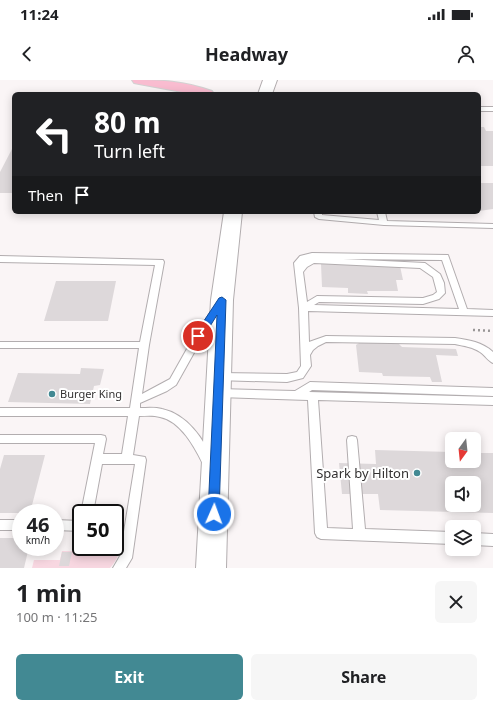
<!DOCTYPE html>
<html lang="en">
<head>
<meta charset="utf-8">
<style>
  body { margin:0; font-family:"Noto Sans",sans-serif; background:#f6f6f6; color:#202124; height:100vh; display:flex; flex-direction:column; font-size:15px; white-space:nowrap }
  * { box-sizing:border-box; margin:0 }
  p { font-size:13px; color:#757577 }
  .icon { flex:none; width:22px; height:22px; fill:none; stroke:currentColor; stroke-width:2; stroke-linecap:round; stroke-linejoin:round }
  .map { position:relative; height:488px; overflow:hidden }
  .drawer { display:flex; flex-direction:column; background:#fff; flex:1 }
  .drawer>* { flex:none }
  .guide { position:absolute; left:12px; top:12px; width:469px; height:122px; border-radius:6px; box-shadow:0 2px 10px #0003; background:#202124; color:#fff; overflow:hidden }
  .needle { width:26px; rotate:195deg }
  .fabs { position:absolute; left:445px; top:352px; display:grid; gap:8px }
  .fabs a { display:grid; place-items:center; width:36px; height:36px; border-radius:6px; background:#fff; box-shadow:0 2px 10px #0003; font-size:20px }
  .speed { position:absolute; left:12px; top:424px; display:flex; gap:8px; font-size:20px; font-weight:700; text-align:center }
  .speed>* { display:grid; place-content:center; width:52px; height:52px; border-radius:50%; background:#fff; box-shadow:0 2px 10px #0003; line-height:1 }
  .speed small { font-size:10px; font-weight:400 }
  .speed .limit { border:2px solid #111; border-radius:6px; background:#fff; color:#111 }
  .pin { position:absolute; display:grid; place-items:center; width:34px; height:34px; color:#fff; margin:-17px; border:2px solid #fff; border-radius:50%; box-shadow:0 1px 4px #0007 }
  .me { position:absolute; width:44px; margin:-22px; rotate:2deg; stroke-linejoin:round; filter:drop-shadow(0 0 3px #0008) }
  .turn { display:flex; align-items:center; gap:14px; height:84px; padding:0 16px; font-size:18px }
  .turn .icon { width:52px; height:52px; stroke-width:2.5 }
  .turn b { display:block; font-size:28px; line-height:34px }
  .then { display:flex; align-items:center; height:38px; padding:0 16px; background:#0003; gap:8px; font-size:15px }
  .round { display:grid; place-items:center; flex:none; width:42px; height:42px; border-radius:6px; background:#f6f6f6 }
  .summary { display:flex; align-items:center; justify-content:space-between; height:68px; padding:0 16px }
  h1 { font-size:24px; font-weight:700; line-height:30px }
  .primary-button { display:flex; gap:8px; margin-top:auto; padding:8px 16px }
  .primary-button a { flex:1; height:46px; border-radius:6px; background:#428993; color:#fff; font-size:16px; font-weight:700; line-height:46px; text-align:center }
  .primary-button a+a { background:#f6f6f6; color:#202124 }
  .status { display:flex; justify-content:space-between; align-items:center; height:28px; padding:0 20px; background:#fff; direction:ltr }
  .status svg { height:11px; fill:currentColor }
  header { display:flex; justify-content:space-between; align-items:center; height:52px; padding:0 16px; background:#fff; font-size:18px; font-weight:700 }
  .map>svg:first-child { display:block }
  .green { fill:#f8d7e1 }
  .building { fill:#ddd8da; fill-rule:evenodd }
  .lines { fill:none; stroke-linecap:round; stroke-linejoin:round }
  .service-casing { stroke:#b2adaf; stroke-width:2 }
  .secondary-casing { stroke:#b2adaf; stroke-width:2 }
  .motorway-casing { stroke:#d2d2d2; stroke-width:2 }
  .path { stroke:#999696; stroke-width:2.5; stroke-dasharray:2 3; stroke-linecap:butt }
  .service { fill:#fff; fill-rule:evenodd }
  .secondary { fill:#fff; fill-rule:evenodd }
  .motorway { fill:#f9bcd0; fill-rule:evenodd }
  .route { fill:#1a73e8; stroke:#114b97 }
  .poi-dot { fill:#428993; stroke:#fff; stroke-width:1.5 }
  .labels { text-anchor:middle; stroke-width:4; stroke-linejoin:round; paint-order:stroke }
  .poi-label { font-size:11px; fill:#333131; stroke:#fff; text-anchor:start }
  .near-poi-label { font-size:13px; fill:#333131; stroke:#fff; text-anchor:end }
</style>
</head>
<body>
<div class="status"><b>11:24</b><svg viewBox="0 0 49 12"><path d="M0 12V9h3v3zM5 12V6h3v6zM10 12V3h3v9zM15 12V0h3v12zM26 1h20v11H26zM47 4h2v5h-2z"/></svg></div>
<header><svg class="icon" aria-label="back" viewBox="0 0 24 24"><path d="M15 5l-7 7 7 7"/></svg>Headway<svg class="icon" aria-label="person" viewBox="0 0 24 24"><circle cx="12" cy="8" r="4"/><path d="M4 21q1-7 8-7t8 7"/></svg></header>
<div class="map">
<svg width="493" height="488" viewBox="0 0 493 488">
  <rect width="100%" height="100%" fill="#faf5f6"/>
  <path class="green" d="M121,451C123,463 119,479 110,488H32L34,480H60L62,471L117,472L119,453Z"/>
  <path class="building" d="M479,47H484L486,51H493V86H481L479,84Z
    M12,69H14V113H0V92Z
    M479,103H493V129L479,131Z
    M321,184L400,186L403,200H396L398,211H367L368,214L348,213V208L322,207Z
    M56,201H116L108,241H44Z
    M359,263H398L402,267L456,269L458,276L436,275L442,302H432L430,297L383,296L382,293L359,292L356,265Z
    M81,288L104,289L100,305L94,306L90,324L8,322L18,293L80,294Z
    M375,370L452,372V381H474V373H493V433L380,430L378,414H342L339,383L376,384ZM452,403H474V425H452Z
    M4,375H45L30,433H0V389Z
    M0,458H21V467H29L24,488H0Z
    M62,472H72L69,486H59Z"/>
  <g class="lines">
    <defs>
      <path id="service" d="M479,27H493V31H479Z
        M314,132H322V135L379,140L377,132H385L387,141L493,144V148L384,145L319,139L315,137Z
        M312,173L448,175L467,229L493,230V236L308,231L309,262L326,256L455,258C469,260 482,262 493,272V283C488,281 485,275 480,272C473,267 464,266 455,264L326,262L318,266L313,270L310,275L311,286L303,298L287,302L216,300L214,297L216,294L219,293L287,294L297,292L301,286L299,228L294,183L300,176ZM343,179L442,180L459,229L314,225L319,222L423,224L439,219L445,213L444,203L440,194L425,183ZM314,183L420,188L433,197L437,212L433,215L423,218L317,216L307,222L303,192L307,187Z
        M0,176L163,180L164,182L149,265L142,314L170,299L188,267L213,228L216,227L220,230L195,271L176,305L167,311L140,323V328C147,328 155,327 162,329C186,334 205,359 212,381L211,384L207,386L203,384C195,368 181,341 160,337C153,335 146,336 139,336L133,375L145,377L146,380L132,478L126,488H113L120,476L135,384H102L93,433H81L95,363H0V355H101L105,356L106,359L103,374H122L128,336H0V328H130L139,268H0V262H140L155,185L0,182Z
        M310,302L493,308V316L312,310L309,312L493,317V325L318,320L327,448L353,449L347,360L348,357L352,356L356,357L357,360L365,449L452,452V464L321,459L317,457L315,453L308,320L219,317L215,316L214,313L215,310L219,309L295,311Z
        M0,440H21V450H0Z
        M55,440L81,441V451L55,450Z
        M474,453L493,454V466L474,465Z"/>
      <path id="secondary" d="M263,0H277L272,14H258Z
        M224,132H242L233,220L226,488H196L211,220Z"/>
      <path id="motorway" d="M132,0C161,0 184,1 212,11L214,14H193L139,4L134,3Z"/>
    </defs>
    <use href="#service" class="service-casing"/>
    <use href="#secondary" class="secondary-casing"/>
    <use href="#motorway" class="motorway-casing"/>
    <path class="path" d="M473,250L493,251"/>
    <use href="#service" class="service"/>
    <use href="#secondary" class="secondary"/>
    <use href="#motorway" class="motorway"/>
  </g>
  <path class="route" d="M222,217L226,220L219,434L218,438L214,440L209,438L208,434L217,235L202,259H195L194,256L219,218Z"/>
  <g class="poi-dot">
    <circle cx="52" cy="314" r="4"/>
    <circle cx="417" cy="393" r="4"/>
  </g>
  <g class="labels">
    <g class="poi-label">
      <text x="60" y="318">Burger King</text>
    </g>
    <g class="near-poi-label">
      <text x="409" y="398">Spark by Hilton</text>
    </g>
  </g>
</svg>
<div class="fabs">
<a><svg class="needle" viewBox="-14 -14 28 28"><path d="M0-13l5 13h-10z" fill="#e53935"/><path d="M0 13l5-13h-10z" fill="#757577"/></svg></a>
<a><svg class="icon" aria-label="sound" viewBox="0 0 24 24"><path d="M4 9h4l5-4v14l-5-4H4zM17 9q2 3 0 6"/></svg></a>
<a><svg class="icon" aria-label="layers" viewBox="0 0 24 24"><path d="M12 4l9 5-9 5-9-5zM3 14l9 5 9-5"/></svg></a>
</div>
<div class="speed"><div>46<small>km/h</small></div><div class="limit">50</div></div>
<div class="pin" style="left:198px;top:256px;background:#d93025"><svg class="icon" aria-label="arrive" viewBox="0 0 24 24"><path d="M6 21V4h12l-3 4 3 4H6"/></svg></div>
<svg class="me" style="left:214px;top:434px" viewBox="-20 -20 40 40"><circle r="17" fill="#1a73e8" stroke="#fff" stroke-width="3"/><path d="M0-11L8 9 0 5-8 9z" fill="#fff"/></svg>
<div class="guide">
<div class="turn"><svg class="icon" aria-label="left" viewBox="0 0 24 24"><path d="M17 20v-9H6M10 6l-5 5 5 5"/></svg><div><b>80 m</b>Turn left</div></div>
<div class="then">Then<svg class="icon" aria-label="arrive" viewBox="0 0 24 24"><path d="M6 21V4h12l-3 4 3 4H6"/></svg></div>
</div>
</div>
<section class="drawer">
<div class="summary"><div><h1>1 min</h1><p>100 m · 11:25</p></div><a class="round"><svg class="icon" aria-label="close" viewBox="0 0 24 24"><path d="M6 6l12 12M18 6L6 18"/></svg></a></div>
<div class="primary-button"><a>Exit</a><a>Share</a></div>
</section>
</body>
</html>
